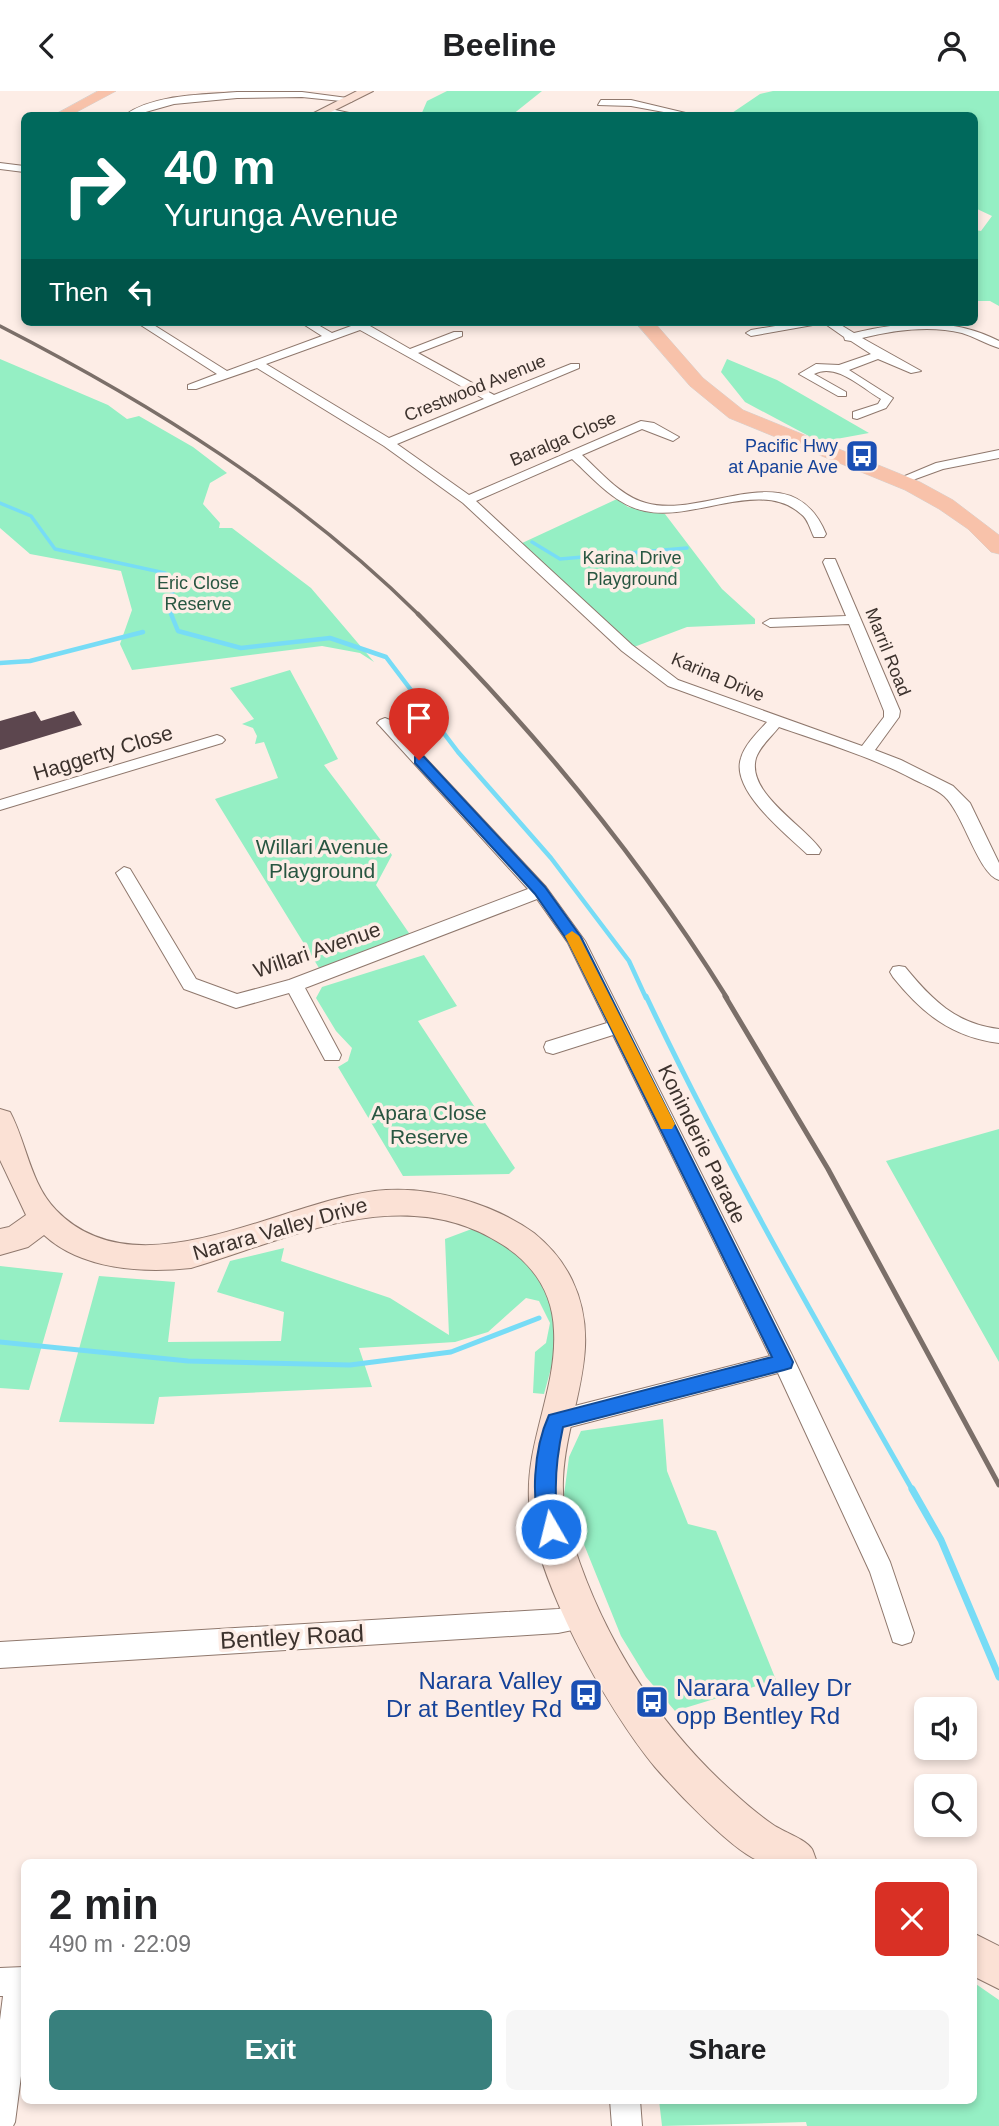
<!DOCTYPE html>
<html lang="en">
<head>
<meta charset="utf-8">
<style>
  body { margin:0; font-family:Helvetica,sans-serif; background:#f6f6f6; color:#202124; height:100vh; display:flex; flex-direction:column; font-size:26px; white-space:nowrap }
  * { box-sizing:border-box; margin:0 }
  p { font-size:23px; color:#757577 }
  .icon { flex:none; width:38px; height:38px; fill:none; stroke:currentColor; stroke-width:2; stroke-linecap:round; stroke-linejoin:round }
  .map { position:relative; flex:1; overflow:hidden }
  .sheet { position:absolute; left:21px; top:1768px; width:956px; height:245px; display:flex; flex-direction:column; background:#fff; border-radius:10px; box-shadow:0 4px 10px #0003 }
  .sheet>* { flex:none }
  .hud { position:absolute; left:21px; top:21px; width:957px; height:214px; border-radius:10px; box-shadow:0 4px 10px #0003; background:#00695c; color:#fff; overflow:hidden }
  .buttons { position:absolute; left:914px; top:1606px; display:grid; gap:14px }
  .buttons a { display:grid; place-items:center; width:63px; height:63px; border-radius:10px; background:#fff; box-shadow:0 4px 10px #0003; font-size:35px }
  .pin { position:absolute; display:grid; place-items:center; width:60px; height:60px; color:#fff; margin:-72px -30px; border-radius:50% 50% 50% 0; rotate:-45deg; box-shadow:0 0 7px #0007 }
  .pin .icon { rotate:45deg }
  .me { position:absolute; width:77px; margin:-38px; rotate:352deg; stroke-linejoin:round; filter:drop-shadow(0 0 5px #0008) }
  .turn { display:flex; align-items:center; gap:24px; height:147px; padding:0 28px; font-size:32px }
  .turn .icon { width:91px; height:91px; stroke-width:2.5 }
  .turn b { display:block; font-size:49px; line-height:60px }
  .then { display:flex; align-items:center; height:66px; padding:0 28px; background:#0003; gap:14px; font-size:26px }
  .round { display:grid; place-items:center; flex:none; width:74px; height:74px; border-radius:10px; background:#f6f6f6 }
  .summary { display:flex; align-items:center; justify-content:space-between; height:119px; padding:0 28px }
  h1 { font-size:42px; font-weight:600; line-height:52px }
  .primary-button { display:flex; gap:14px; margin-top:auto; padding:14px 28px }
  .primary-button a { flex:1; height:80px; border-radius:10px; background:#38807d; color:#fff; font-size:28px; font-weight:600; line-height:80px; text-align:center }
  .primary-button a+a { background:#f6f6f6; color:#202124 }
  header { display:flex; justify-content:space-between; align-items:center; height:91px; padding:0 28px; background:#fff; font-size:32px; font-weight:600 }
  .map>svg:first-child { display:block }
  .green { fill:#95efc4 }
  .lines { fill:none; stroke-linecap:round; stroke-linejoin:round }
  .stream-far3 { stroke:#77dcf6; stroke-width:3.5 }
  .stream-far2 { stroke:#77dcf6; stroke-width:4.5 }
  .stream-far1 { stroke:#77dcf6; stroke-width:5 }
  .stream { stroke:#77dcf6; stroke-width:7 }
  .building { fill:#5c464e }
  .street-casing { stroke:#8f786d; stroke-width:2 }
  .secondary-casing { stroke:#8f786d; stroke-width:2 }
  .primary-casing { stroke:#d4d2d1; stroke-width:1 }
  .street { fill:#fff; fill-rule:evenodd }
  .secondary { fill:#fbe1d5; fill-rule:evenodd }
  .primary { fill:#f8c2aa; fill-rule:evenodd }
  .rail-far2 { stroke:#7b6f69; stroke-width:3.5 }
  .rail-far1 { stroke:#7b6f69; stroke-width:4.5 }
  .rail { stroke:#7b6f69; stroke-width:5 }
  .route { fill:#1a73e8; stroke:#114b97; stroke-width:2 }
  .slow { fill:#f59e0b }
  .labels { text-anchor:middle; stroke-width:7; stroke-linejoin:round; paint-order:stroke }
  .far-street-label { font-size:18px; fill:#3c322d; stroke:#fdede6 }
  .far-transit-label { font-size:18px; fill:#164399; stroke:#fdede6; text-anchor:end }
  .far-park-label { font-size:18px; fill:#285641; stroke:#fdede6 }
  .street-label { font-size:21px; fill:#3c322d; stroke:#fdede6 }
  .park-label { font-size:21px; fill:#285641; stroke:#fdede6 }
  .near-street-label { font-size:24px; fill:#3c322d; stroke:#fdede6 }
  .near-transit-label { font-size:24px; fill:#164399; stroke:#fdede6; text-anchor:end }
</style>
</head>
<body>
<header><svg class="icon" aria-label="back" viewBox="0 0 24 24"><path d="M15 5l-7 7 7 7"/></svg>Beeline<svg class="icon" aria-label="person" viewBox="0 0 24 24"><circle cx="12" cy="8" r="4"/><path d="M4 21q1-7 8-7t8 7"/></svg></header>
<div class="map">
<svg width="999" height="2035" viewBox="0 0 999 2035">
  <rect width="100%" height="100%" fill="#fdede6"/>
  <path class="green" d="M447,0H542L512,24H421L427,10Z
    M773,0H999V215L990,210H975V139L981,140L992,125L975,117V24H729L760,3Z
    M0,268L108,314L127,328L139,325L193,356L227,382L210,392L203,413L220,432L219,437H232L311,497L374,571L360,562L322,555L132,579L120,553L132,519L121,480L30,463L0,437Z
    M727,268L777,289L869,342L820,351L745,311L721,281Z
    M617,408L628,416L665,423L722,498L755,528V533L687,536L634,556L520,453Z
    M290,579L338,668L324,674L392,764L376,794L411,845L319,877L215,708L278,687L264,651L255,653L257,645L253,637L242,633L254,628L230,597Z
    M424,864L457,915L418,930L515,1077L509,1083L403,1085L338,976L348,970L352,957L336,940L316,907L322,896Z
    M999,1038V1271L886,1070Z
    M477,1136L517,1160L536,1180L553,1212L556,1259L544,1303L533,1302L535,1261L546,1252L550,1232L539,1210L526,1207L488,1241L455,1251L359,1257L372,1296L159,1306L154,1333L59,1331L99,1185L175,1191L168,1251L281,1250L284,1221L217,1201L230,1170L284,1157L281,1170L390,1207L449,1244L445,1148Z
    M0,1175L63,1182L29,1299L0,1297Z
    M663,1328L667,1380L688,1433L716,1440L776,1589L675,1620L646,1586L621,1545L564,1404L569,1366L581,1340Z
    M973,1891L999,1909V2035H807L806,2031L662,2035L659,2009H973Z"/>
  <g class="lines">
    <path class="stream-far3" d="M0,412L31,425L55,458L165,482L177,491L167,514L172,525
      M532,451L560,468L687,457"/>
    <path class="stream-far2" d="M171,523L178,540L241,557L330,547L386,566L458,661L551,767L629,870L646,907
      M0,572L30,570L143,541"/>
    <path class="stream-far1" d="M646,905C726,1074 820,1237 913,1400
      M0,1251L188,1270L350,1274L451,1261L539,1227"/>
    <path class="stream" d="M912,1398L941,1449L999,1586"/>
  </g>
  <path class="building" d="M35,620L41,630L74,620L82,634L0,659V630Z"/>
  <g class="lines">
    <defs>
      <path id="street" d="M237,1H302L355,8L351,11L302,6L237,7L174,13L135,24H125C154,3 202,4 237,1Z
        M601,9H631L694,24H680L631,15L598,14Z
        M326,17L349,22L350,24L323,22Z
        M0,72L24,75V81L0,78Z
        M136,231H149L227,280L322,245L300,231H313L332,242L362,231H377L370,235L410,258L454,241H462V245L418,262L494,304L571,273H579V277L397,353L469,404L641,330L654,332L679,346L673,350L642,338L582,364C601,381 620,405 646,412C705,429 792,360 826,443L824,446H814C810,438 808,428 801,423C761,387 693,431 645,420C615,414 594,388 572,368L476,410L632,554L678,589L862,655L884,626V620L849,533L770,536L763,532L770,528L846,525L823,471L825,468H835L900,620L899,626L875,659L901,669L953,695L970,712L999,772V789C978,783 964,723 944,705C936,698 925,694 915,689C872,666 825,652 779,636C772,645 760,655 756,667C746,702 804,734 821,759L819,763H807C786,743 730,699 741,667C745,653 758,641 767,631L668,595L622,560L463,412L384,355L257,277L196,298H188V294L217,283ZM360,239L484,308L389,347L266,273Z
        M799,231H836L854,242C903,230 953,226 999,250V257C986,253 975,246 962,242C930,234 894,239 862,247L921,280L911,282L878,268L849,279L893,307L886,317L857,328L853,327V321L878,313L881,308C862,297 836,271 814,283L846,301V305H838L799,283L816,273L839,274L871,263L851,250L845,249L844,246L824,232L751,245L746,242L751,239Z
        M999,359V367L943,378L899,394L893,390L936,372Z
        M385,627L390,629L546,796L585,850L792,1264L890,1471L914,1542L911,1551L902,1554L893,1551L870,1481L778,1282L555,1340L547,1337L544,1330L547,1323L555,1320L770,1265L613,944L553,963L546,961L544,956L546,951L607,932L568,852L537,808L305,897L341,964L339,969H325L289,902L236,917L184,898L116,782L124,776L130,778L196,888L237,903L289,889L528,798L380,635L377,632L380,629Z
        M217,644L222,646L225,649L222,652L0,719V709Z
        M899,875L905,876C932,909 956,933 999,938V952C951,946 922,922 893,886L890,881L893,876Z
        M583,1514L592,1517L595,1526L592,1535L558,1542L0,1577V1551L558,1518Z
        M24,1876V1962L15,2031L13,2035H0V1929L3,1905H0V1877Z
        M610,2009H640L642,2035H612Z"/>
      <path id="secondary" d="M357,0H373L325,24H310Z
        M0,1018L10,1021C27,1053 30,1092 56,1119C140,1206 288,1105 386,1099C435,1096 494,1113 534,1142C550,1155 563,1170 572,1189C605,1258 566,1319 563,1388C562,1412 566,1433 574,1455C604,1549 661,1638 735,1703C746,1713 759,1724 772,1733C783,1741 804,1747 812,1758C814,1762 815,1767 817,1771C800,1771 778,1775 762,1771C736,1764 674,1698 655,1676C606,1617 533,1485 529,1409C526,1351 557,1298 554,1240C553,1203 534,1174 503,1154C404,1089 292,1147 191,1177C143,1182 82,1179 44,1144L28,1156L0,1164V1138L9,1136L26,1124L0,1069Z
        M973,1842L999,1855V1898L973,1885Z"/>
      <path id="primary" d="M98,0H116L71,24H54Z
        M635,231H654L703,287L743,319L920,391L953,409L999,444V463L991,461L968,438L939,418L905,399L729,327L690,295Z"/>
    </defs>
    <use href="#street" class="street-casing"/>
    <use href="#secondary" class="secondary-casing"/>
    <use href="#primary" class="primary-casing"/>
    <use href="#street" class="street"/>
    <use href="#secondary" class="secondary"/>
    <use href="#primary" class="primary"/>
    <path class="rail-far2" d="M0,235C152,313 298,404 420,525"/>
    <path class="rail-far1" d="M418,523C535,640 640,767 727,907"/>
    <path class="rail" d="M725,905L828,1078L999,1394"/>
  </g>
  <path class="route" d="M419,665L424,666L545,796L581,846L793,1271L791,1277L784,1279L563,1336C558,1359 555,1382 556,1405C556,1418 563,1432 558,1445L551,1448L544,1445C529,1411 534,1357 549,1324L772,1266L569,852L535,803L415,672V666Z"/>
  <path class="slow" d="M572,840L579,845L675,1033L672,1038H661L659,1033L565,845Z"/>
  <defs>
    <symbol id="bus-square" viewBox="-11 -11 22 22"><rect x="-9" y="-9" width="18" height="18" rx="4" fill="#1a4fb4" stroke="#fdede6"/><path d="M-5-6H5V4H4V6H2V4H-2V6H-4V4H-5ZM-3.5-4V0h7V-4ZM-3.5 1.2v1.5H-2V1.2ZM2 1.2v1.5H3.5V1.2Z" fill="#fff"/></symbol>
  </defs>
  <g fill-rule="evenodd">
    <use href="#bus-square" x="843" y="346" width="38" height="38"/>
    <use href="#bus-square" x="567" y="1585" width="38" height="38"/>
    <use href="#bus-square" x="633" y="1592" width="38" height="38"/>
  </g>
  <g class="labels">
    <g class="far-street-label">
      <text transform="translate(475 297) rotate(-22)" y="6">Crestwood Avenue</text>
      <text transform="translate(563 348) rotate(-23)" y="6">Baralga Close</text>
      <text transform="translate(888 561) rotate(68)" y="6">Marril Road</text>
      <text transform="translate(718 586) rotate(23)" y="6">Karina Drive</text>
    </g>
    <g class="far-transit-label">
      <text x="838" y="361">Pacific Hwy<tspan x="838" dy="21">at Apanie Ave</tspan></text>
    </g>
    <g class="far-park-label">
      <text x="632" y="473">Karina Drive<tspan x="632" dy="21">Playground</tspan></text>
      <text x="198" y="498">Eric Close<tspan x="198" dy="21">Reserve</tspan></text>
    </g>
    <g class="street-label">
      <text transform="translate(103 662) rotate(-17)" y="7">Haggerty Close</text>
      <text transform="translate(317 859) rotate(-19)" y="7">Willari Avenue</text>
      <text transform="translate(702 1053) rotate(64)" y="7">Koninderie Parade</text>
      <text transform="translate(280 1138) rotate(-16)" y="7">Narara Valley Drive</text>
    </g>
    <g class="park-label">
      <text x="322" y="763">Willari Avenue<tspan x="322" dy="24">Playground</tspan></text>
      <text x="429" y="1029">Apara Close<tspan x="429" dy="24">Reserve</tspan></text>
    </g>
    <g class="near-street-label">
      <text transform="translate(292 1546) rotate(-3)" y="8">Bentley Road</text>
    </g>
    <g class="near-transit-label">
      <text x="562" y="1598">Narara Valley<tspan x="562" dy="28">Dr at Bentley Rd</tspan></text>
      <text x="676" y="1605" text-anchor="start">Narara Valley Dr<tspan x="676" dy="28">opp Bentley Rd</tspan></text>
    </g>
  </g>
</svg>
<div class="buttons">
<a><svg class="icon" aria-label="sound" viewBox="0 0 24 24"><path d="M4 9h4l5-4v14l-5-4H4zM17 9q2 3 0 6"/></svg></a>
<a><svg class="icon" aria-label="search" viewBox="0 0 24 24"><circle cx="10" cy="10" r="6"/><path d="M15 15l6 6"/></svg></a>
</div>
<div class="pin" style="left:419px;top:669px;background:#d93025"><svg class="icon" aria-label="arrive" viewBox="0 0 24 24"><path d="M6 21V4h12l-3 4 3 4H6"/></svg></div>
<svg class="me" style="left:551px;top:1438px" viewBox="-20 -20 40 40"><circle r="17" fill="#1a73e8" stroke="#fff" stroke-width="3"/><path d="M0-11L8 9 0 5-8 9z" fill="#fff"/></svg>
<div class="hud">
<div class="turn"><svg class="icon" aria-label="right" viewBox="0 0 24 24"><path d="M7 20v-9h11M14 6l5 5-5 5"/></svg><div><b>40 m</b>Yurunga Avenue</div></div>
<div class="then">Then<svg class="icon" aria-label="left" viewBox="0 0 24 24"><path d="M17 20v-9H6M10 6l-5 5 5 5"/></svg></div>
</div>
<section class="sheet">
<div class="summary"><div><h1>2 min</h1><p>490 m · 22:09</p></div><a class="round" style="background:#d93025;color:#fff"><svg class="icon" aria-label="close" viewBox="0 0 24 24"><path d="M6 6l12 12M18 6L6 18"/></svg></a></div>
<div class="primary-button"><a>Exit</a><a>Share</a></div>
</section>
</div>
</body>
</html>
